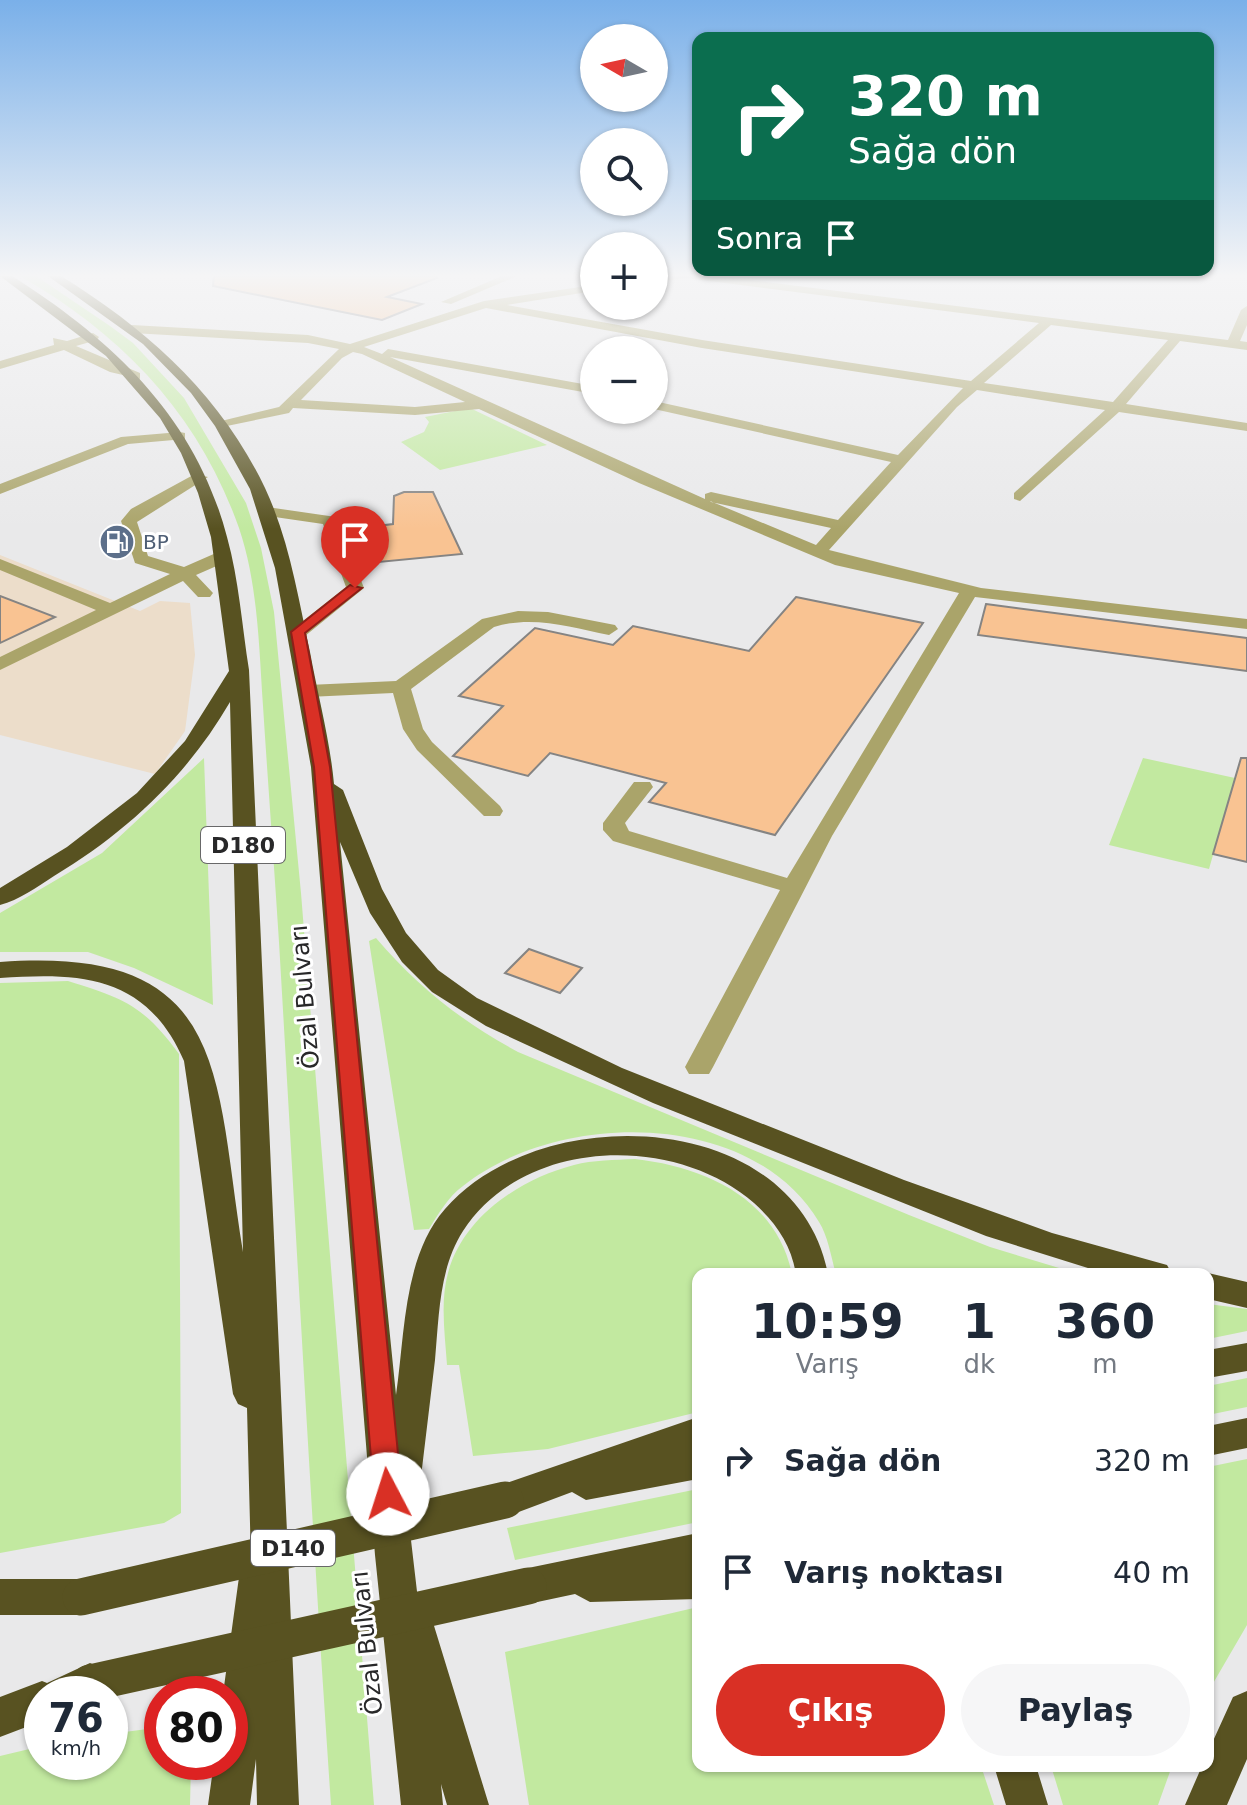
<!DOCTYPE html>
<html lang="tr">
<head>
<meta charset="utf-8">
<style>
  body { margin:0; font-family:"DejaVu Sans",sans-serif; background:#f6f6f7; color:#1f2937; height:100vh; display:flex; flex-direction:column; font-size:30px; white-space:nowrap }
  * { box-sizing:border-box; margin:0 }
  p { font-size:26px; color:#747a83 }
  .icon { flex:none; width:44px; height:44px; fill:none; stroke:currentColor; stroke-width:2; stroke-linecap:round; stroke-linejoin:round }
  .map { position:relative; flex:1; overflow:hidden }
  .panel { position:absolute; left:692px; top:1268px; width:522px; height:504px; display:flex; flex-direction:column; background:#fff; border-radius:16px; box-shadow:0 2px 6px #0004 }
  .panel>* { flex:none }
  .hud { position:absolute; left:692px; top:32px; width:522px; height:244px; border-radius:16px; box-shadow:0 2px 6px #0004; background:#0b6e4f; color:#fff; overflow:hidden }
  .needle { width:52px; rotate:279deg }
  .buttons { position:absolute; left:580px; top:24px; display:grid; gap:16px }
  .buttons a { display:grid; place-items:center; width:88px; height:88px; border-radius:50%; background:#fff; box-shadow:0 2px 6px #0004; font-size:40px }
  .speed { position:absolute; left:24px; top:1676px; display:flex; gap:16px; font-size:40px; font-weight:700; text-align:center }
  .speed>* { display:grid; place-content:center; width:104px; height:104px; border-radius:50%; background:#fff; box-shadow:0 2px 6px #0004; line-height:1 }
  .speed small { font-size:20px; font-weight:400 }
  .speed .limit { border:12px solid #d22; background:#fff; color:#111 }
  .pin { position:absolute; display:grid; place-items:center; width:68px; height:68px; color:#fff; margin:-82px -34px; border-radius:50% 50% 50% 0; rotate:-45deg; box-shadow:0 0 8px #0007 }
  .pin .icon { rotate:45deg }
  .me { position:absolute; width:88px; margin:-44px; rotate:355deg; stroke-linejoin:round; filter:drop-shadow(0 0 6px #0008) }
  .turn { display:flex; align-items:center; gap:28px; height:168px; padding:0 24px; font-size:36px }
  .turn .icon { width:104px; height:104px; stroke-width:2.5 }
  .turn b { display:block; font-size:56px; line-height:68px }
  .then { display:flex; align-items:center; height:76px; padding:0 24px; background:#0003; gap:16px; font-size:30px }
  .eta { display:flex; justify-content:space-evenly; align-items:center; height:136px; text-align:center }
  .eta b { font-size:48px; font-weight:700; line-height:56px }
  .action { display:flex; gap:16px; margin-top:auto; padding:16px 24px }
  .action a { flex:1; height:92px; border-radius:48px; background:#d93025; color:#fff; font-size:32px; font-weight:700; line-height:92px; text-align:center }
  .action a+a { background:#f6f6f7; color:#1f2937 }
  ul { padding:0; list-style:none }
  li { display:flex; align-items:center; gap:24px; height:112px; padding:0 24px }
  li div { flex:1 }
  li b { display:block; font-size:30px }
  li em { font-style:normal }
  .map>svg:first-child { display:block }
  .commercial { fill:#ecddca }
  .green { fill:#c2e9a0 }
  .building { fill:#f9c392; stroke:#858483; stroke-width:2 }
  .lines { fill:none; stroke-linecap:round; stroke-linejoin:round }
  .minor { fill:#aaa46a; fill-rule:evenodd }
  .highway { fill:#585221; fill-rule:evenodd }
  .highway-bridge { stroke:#585221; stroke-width:37 }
  .route { fill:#d93025; stroke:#8d1f18; stroke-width:2 }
  .labels { text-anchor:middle; stroke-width:6; stroke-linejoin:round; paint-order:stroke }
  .far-service-label { font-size:20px; fill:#4e5e75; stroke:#fff; text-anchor:start }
  .shield { fill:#fff; stroke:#686869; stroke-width:2 }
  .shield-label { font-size:22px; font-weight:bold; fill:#282829 }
  .street-label { font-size:24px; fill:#282829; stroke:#fff }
</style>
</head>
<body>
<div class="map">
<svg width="1247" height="1805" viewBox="0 0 1247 1805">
  <rect width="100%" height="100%" fill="#e9e9ea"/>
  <path class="commercial" d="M0,555L140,611L160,601L190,603L195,655L185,731L155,774L0,735Z"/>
  <path class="green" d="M20,276H36L110,326L133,343L184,398L246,503L261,548L274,612L301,893L374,1805H331C311,1517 296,1230 279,942C274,863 268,784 263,706C259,647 258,584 239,528C199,415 123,335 20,276Z
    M470,408L547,445L440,470L401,442L424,432L429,422L425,417Z
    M204,758L213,1005L134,968L88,952H0V913L102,853Z
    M1143,758L1235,778L1209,869L1109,845Z
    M376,938C418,987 461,1021 518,1052L909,1215L990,1247L1079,1274H836C831,1257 828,1236 819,1222C751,1108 558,1110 463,1186C448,1197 439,1213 429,1229L414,1230L369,941Z
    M68,981C125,999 143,1005 179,1054L181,1513L164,1523L0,1553V983Z
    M635,1159C705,1167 776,1198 792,1274H698V1412L548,1449L473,1456L459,1365H447C445,1335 440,1302 448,1273C463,1217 520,1179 574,1165C593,1160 615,1160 635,1159Z
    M1208,1304L1247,1309V1331L1208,1339Z
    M1247,1378V1407L1208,1415V1386Z
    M1247,1459V1625L1208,1692V1467Z
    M698,1489V1522L515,1560L507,1528Z
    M698,1607V1766H981L994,1805H529L505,1652Z
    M162,1727V1762H191L190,1805H0V1756L42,1746V1762H110V1734Z
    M1051,1766H1172L1158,1805H1063Z"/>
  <path class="building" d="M214,276H436L437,278L387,297L422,304L382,320L213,286Z
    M404,492H433L462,554L358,564L344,530L393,524L394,496Z
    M0,596L55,617L0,643Z
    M796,597L923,623L775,835L649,802L666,783L550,753L528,776L453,756L503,706L459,696L535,628L613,645L633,626L749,651Z
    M986,604L1247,638V671L978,635Z
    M1241,758H1247V862L1213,854Z
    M529,949L582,968L560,993L505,973Z"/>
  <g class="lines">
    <path class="minor" d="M502,276H517L451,304L441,302Z
      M654,276H718L1228,340L1241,310L1247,306V325L1240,341L1247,342V350L1180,341L1126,404L1247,423V431L1119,412L1020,501L1014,499V493L1105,410L977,390L957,407L829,550L981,588L1247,619V629L975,597L832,836L713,1067L709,1074H689L685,1067L780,890L613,841L603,830V823L634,782H650L653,787L625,823L629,831L787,878L959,593L835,565L639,483L479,409L415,415L293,408L289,413L217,428V422L279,407L339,349L308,343L132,333L126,329L132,325L308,335L350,344L484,301L594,285V291L507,305L702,340L971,381L1039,323L686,278L654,282ZM486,308L702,348L963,388L898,455L654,401V409L891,462L838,520L711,492L705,494V499L390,357L594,394V386L388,349L382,354L364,347ZM1051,325L1168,340L1113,402L984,383ZM353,352L362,354L465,402L415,407L301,400L342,358ZM710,501L711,502L831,528L816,545Z
      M93,333L99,337L97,340L76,346L140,373V379L110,372L64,350L0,369V361L54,345L53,338L67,341Z
      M180,432L185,433V439L128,444L0,494V484L121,437Z
      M195,474L208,477L137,522L148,556L184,567L216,553H228V561L196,575L213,593L210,597H198L183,581L0,670V657L96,610L0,570V559L110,603L170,574L135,563L121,521L131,509Z
      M267,507L336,517L364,588L305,636H291L289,632L346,587L323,524L261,515L259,512Z
      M518,611L548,612L615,625L618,629L609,635C571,627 532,615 494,627L411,689L423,729L432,742L500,806L503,811L500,816H484L417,750L403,729L393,693L308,697L298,691L308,685L396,681L482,619Z"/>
    <path class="highway" d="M0,276H12C113,340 196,418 227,537C239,580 242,626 249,670L299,1805H257L256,1759L250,1805H208L214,1762H230V1694H223L239,1577L245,1564L251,1562L247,1408L238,1404L233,1394L184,1061C147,976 83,972 0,978V962C231,945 214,1074 243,1252L230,702C187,776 127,832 54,876C37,887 19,900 0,905V888L67,847L137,793L185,741L229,671L211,537L198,493L181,453L160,418L106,356Z
      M48,276H61C148,330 220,394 265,488C289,539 298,597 310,652C318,696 330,740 334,784L343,790L382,889L406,933L438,970L477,998L622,1068L904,1180L1052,1233L1167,1265L1172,1274H1107L986,1236L653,1103L486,1026L432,992L402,962L370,913L340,842L396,1395C405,1335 403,1257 445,1209C542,1098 796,1109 828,1274H796C791,1244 776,1223 754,1203C675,1134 524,1137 463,1231C439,1268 439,1317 435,1360C429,1410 423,1460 417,1510L409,1523L418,1600L426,1603L431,1616L489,1805H447L441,1784L443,1805H401L375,1555L311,767L275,568L250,489L215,426L191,393L143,344Z
      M1208,1273L1247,1282V1308L1208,1299Z
      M1247,1343V1371L1208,1378V1350Z
      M698,1417V1479L586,1500L572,1492L505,1517L492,1512L487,1500L492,1488Z
      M1247,1418V1448L1208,1456V1426Z
      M698,1533V1599L590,1602L575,1594L528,1604L515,1599L509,1586L515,1573L528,1568Z
      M0,1579H81L95,1584L100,1597L95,1610L81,1615H0Z
      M90,1663L104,1669L110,1683L105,1694H42V1721L0,1737V1697L42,1681L47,1683Z
      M1247,1691V1759L1227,1805H1185L1202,1766H1208V1752L1233,1697Z
      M994,1766H1036L1048,1805H1006Z"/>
    <path class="highway-bridge" d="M81,1597L505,1500
      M90,1683L528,1586"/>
  </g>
  <linearGradient id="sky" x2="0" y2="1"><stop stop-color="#7ab0e9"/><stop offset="0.52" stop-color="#f5f5f6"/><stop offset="1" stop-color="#f5f5f6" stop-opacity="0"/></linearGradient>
  <rect width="1247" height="529" fill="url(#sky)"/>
  <path class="route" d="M350,585L362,588L305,633L330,767L402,1494L398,1503L388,1507L378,1503L374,1494L314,767L291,632Z"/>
  <defs>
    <symbol id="fuel-disc" viewBox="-11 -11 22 22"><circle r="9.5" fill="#5c6f8a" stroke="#fff"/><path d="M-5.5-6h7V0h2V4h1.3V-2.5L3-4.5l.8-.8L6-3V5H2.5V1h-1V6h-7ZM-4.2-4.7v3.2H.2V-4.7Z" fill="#fff"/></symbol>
  </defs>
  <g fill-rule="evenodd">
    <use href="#fuel-disc" x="97" y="522" width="40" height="40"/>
  </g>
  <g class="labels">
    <g class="far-service-label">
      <text x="143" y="549">BP</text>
    </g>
    <g class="shield">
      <rect x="201" y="827" width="84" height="36" rx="6"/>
      <rect x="251" y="1530" width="84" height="36" rx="6"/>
    </g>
    <g class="shield-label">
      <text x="243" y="853">D180</text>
      <text x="293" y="1556">D140</text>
    </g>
    <g class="street-label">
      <text transform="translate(305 997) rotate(-95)" y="8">Özal Bulvarı</text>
      <text transform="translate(367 1643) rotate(-96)" y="8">Özal Bulvarı</text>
    </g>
  </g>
</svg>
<div class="buttons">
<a><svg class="needle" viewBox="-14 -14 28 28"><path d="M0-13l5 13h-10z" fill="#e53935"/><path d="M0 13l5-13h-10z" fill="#747a83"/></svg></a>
<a><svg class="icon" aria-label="search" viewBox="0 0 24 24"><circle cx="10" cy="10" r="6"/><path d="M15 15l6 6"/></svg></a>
<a>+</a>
<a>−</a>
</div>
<div class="speed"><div>76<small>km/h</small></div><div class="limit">80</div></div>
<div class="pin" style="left:355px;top:588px;background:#d93025"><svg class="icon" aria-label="arrive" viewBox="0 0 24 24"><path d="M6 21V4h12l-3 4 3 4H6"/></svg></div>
<svg class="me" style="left:388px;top:1494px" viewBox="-20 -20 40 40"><circle r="19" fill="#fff"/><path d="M0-13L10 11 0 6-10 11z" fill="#d93025"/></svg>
<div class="hud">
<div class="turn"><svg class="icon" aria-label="right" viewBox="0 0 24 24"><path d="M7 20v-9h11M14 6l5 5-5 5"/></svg><div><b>320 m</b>Sağa dön</div></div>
<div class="then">Sonra<svg class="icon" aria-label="arrive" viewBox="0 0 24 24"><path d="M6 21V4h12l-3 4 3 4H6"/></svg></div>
</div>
<section class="panel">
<div class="eta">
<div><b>10:59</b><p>Varış</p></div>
<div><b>1</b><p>dk</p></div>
<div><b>360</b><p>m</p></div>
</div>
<ul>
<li><svg class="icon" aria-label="right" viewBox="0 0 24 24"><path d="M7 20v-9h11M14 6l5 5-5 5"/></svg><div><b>Sağa dön</b></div><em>320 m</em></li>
<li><svg class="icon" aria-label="arrive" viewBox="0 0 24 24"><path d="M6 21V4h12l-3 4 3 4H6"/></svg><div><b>Varış noktası</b></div><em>40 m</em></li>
</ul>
<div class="action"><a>Çıkış</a><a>Paylaş</a></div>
</section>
</div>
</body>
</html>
